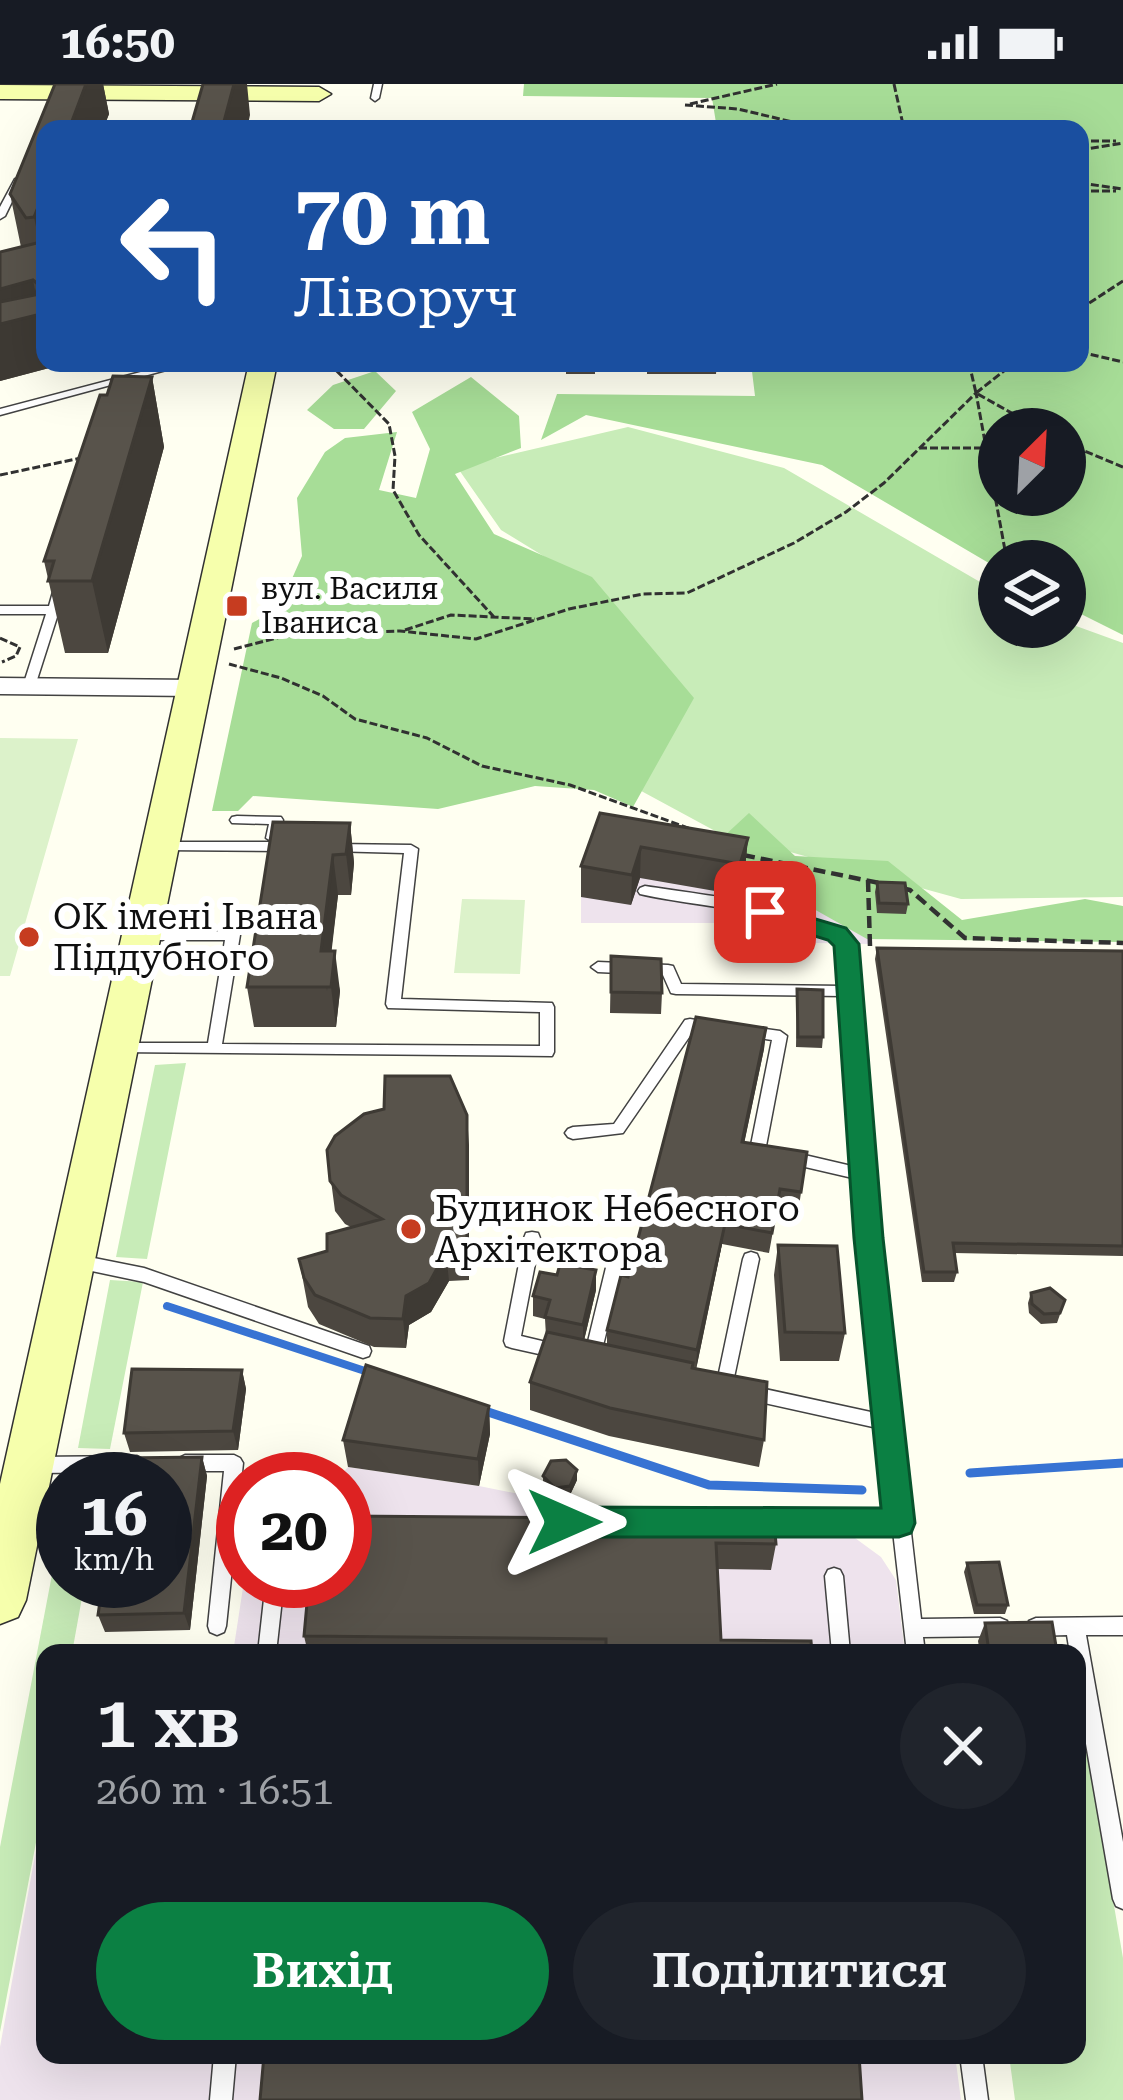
<!DOCTYPE html>
<html lang="uk">
<head>
<meta charset="utf-8">
<style>
  body { margin:0; font-family:"Roboto Serif",serif; background:#20242c; color:#f1f3f6; height:100vh; display:flex; flex-direction:column; font-size:45px; white-space:nowrap }
  * { box-sizing:border-box; margin:0 }
  p { font-size:39px; color:#9ea1a6 }
  .icon { flex:none; width:66px; height:66px; fill:none; stroke:currentColor; stroke-width:2; stroke-linecap:round; stroke-linejoin:round }
  .map { position:relative; flex:1; overflow:hidden }
  .sheet { position:absolute; left:36px; top:1560px; width:1050px; height:420px; display:flex; flex-direction:column; background:#171b24; border-radius:24px; box-shadow:0 12px 48px #0002 }
  .sheet>* { flex:none }
  .hud { position:absolute; left:36px; top:36px; width:1053px; height:252px; border-radius:24px; box-shadow:0 12px 48px #0002; background:#1a4fa0; color:#fff; overflow:hidden }
  .needle { width:78px; rotate:24deg }
  .buttons { position:absolute; left:978px; top:324px; display:grid; gap:24px }
  .buttons a { display:grid; place-items:center; width:108px; height:108px; border-radius:50%; background:#171b24; box-shadow:0 12px 48px #0002; font-size:60px }
  .speed { position:absolute; left:36px; top:1368px; display:flex; gap:24px; font-size:60px; font-weight:700; text-align:center }
  .speed>* { display:grid; place-content:center; width:156px; height:156px; border-radius:50%; background:#171b24; box-shadow:0 12px 48px #0002; line-height:1 }
  .speed small { font-size:30px; font-weight:400 }
  .speed .limit { border:18px solid #d22; background:#fff; color:#111 }
  .pin { position:absolute; display:grid; place-items:center; width:102px; height:102px; color:#fff; margin:-51px; border-radius:24px; box-shadow:0 6px 18px #0006 }
  .me { position:absolute; width:132px; margin:-66px; rotate:90deg; stroke-linejoin:round; filter:drop-shadow(0 0 9px #0008) }
  .turn { display:flex; align-items:center; gap:42px; height:252px; padding:0 60px; font-size:54px }
  .turn .icon { width:156px; height:156px; stroke-width:2.5 }
  .turn b { display:block; font-size:84px; line-height:102px }
  .round { display:grid; place-items:center; flex:none; width:126px; height:126px; border-radius:63px; background:#20242c }
  .head { display:flex; align-items:center; justify-content:space-between; height:204px; padding:0 60px }
  h1 { font-size:72px; font-weight:600; line-height:90px }
  .action { display:flex; gap:24px; margin-top:auto; padding:24px 60px }
  .action a { flex:1; height:138px; border-radius:72px; background:#0b8043; color:#fff; font-size:48px; font-weight:600; line-height:138px; text-align:center }
  .action a+a { background:#20242c; color:#f1f3f6 }
  .status { display:flex; justify-content:space-between; align-items:center; height:84px; padding:0 60px; background:#171b24; direction:ltr }
  .status svg { height:33px; fill:currentColor }
  .map>svg:first-child { display:block }
  .industrial { fill:#eee3ed }
  .green { fill:#c8ecb8 }
  .forest { fill:#a7dd97; fill-rule:evenodd }
  .pitch { fill:#dcf2ca }
  .lines { fill:none; stroke-linecap:round; stroke-linejoin:round }
  .stream-far1 { stroke:#3773d3; stroke-width:8 }
  .stream { stroke:#3773d3; stroke-width:9 }
  .lane-casing { stroke:#424242; stroke-width:3 }
  .street-casing { stroke:#424242; stroke-width:3 }
  .secondary-casing { stroke:#313131; stroke-width:3 }
  .path-far1 { stroke:#313131; stroke-width:3; stroke-dasharray:8 3; stroke-linecap:butt }
  .path { stroke:#313131; stroke-width:4.5; stroke-dasharray:12 6; stroke-linecap:butt }
  .lane { fill:#fff; fill-rule:evenodd }
  .street { fill:#fff; fill-rule:evenodd }
  .secondary { fill:#f6ffac; fill-rule:evenodd }
  .wall { fill:#4c4740 }
  .shaded-wall { fill:#3e3a34 }
  .building { fill:#58534b; stroke:#3e3a34; stroke-width:3 }
  .route { fill:#0b8043; stroke:#07532c; stroke-width:3 }
  .poi-dot { fill:#c63c20; stroke:#fff; stroke-width:4.5 }
  .labels { text-anchor:middle; stroke-width:12; stroke-linejoin:round; paint-order:stroke }
  .far-poi-label { font-size:30px; fill:#0f0f0f; stroke:#fff; text-anchor:start }
  .poi-label { font-size:36px; fill:#0f0f0f; stroke:#fff; text-anchor:start }
</style>
</head>
<body>
<div class="status"><b>16:50</b><svg viewBox="0 0 49 12"><path d="M0 12V9h3v3zM5 12V6h3v6zM10 12V3h3v9zM15 12V0h3v12zM26 1h20v11H26zM47 4h2v5h-2z"/></svg></div>
<div class="map">
<svg width="1123" height="2016" viewBox="0 0 1123 2016">
  <rect width="100%" height="100%" fill="#fffff1"/>
  <path class="industrial" d="M599,760L744,790L771,787L865,800L870,860L759,858L748,839H581V813Z
    M348,1383L479,1402L711,1448L855,1454L881,1473L896,1496L905,1569H233L244,1497H345V1395H260V1393L337,1395Z
    M45,1717V1971H955L961,2016H0V1963Z"/>
  <path class="green" d="M628,343L784,384L999,509V543H1065V538L1123,559V813L961,815L717,748L632,702L589,500L501,446L457,383Z
    M186,979L147,1175L116,1173L155,981Z
    M110,1196L143,1198L110,1365L78,1364Z
    M63,1433V1497H85L72,1569H45V1711L0,1948V1763Z
    M1077,1606L1123,1874V2016H1015L1009,1971H1077Z"/>
  <path class="forest" d="M524,0H1123V551L1065,522V477H999V485L822,381L586,331L541,356L557,310L755,312L751,279H1080V45H717L712,14L523,12ZM999,345H1065V411H999Z
    M375,287L396,307L364,345H334L307,326L333,301Z
    M471,293L519,332L521,364L455,390L494,450L592,493L694,614L633,723L594,706L535,702L438,725L253,712L238,727H212L252,539L279,524L302,472L297,414L325,368L345,354L397,348L379,406L416,414L430,365L412,328Z
    M749,729L795,772L888,777L962,836L1085,815L1123,822V858L867,855L709,766Z"/>
  <path class="pitch" d="M0,654L78,655L10,892H0Z
    M462,815L525,816L520,890L454,889Z"/>
  <g class="lines">
    <path class="stream-far1" d="M167,1222L368,1288"/>
    <path class="stream" d="M479,1325L709,1401L862,1406
      M970,1389L1123,1379"/>
    <defs>
      <path id="lane" d="M374,0H382L379,14L375,17L371,14Z
        M15,95L22,97L5,132L0,135V123Z
        M175,279H192L0,331V325Z
        M59,505L65,508L35,602L29,606L25,605L23,602L46,530H0V522H49L53,508Z
        M237,732L281,733L283,736L280,754L273,758L287,759L294,763L287,767L162,766L155,762L162,758H273L266,754L269,740L232,739L230,736L232,733Z
        M335,760L411,761L418,765L401,915L552,919L554,923V968L552,972L116,968L114,964L121,959H208L225,856H142L135,851L142,846L238,848L240,851L222,960L540,962V928L388,924L386,920L404,769L330,767L328,764Z
        M645,802C700,811 816,821 854,860L857,903L860,907L858,911L877,1154L921,1535L1000,1534L1007,1537L1009,1543L1007,1549L1000,1552L923,1553L925,1569H907L893,1447L758,1446L752,1444L749,1438L752,1432L758,1430L891,1431L882,1345L751,1316L745,1314L742,1309L745,1304L751,1302L880,1330L857,1095L758,1072L753,1070L750,1066L772,956L746,952L744,948L751,943L780,947L787,952L766,1062L856,1083L844,912L676,910L671,909L663,891L598,888L591,883L598,878L668,881L673,882L681,900L843,902L840,862C786,824 704,825 640,810L638,807L640,804Z
        M690,935L714,939L716,943L709,948L694,946L623,1049L573,1055L568,1053L565,1049L568,1045L573,1043L614,1040L685,936Z
        M532,1148L538,1149L540,1154L521,1252L563,1262L565,1267L563,1272L557,1274L512,1264L506,1262L504,1257L524,1154L526,1149Z
        M619,1157L625,1158L627,1163L600,1274L598,1279L592,1281L586,1279L584,1274L611,1163L613,1158Z
        M751,1168L757,1170L759,1175L732,1303L730,1308L724,1310L718,1308L716,1303L743,1175L745,1170Z
        M74,1170L144,1184L369,1262L371,1267L369,1272L363,1274L144,1198L68,1182L66,1177L68,1172Z
        M185,1371H234L240,1374L243,1379L226,1542L224,1548L217,1551L210,1548L208,1542L224,1387H185L179,1384L176,1379L179,1374Z
        M137,1372L143,1375L146,1380L143,1385L137,1388L35,1389L29,1386L26,1381L29,1376L35,1373Z
        M834,1484L840,1486L843,1492L850,1569H832L825,1492L828,1486Z
        M266,1497H284L276,1569H258Z
        M1123,1533V1551H1086L1123,1758V1825L1116,1822L1113,1815L1077,1608V1569H1070L1067,1551L1036,1552L1029,1549L1027,1543L1029,1537L1036,1534Z
        M214,1971H236L232,2016H210Z
        M960,1971H982L988,2016H966Z"/>
      <path id="street" d="M0,594L195,596L207,604L195,612L0,610Z"/>
      <path id="secondary" d="M0,1L319,3L331,10L319,17L0,15Z
        M249,279H277L26,1516L18,1533L0,1540V1400Z"/>
    </defs>
    <use href="#lane" class="lane-casing"/>
    <use href="#street" class="street-casing"/>
    <use href="#secondary" class="secondary-casing"/>
    <path class="path-far1" d="M894,0L904,45
      M690,20L777,0
      M685,21L738,25L822,45
      M1080,57H1116
      M1080,66L1123,59
      M1080,99L1123,105
      M1080,107H1116
      M1080,225L1123,197
      M1080,268L1123,278
      M329,279L389,340L395,372L393,406L419,451L494,533
      M969,279L976,309L1040,345
      M976,309L1014,279
      M1065,359L1123,383
      M919,364H985
      M0,391L81,374
      M405,546L451,531L535,535
      M0,554L20,563L16,572L2,578
      M234,565L284,552L400,547L476,555L569,525L643,510L687,509L794,459L846,428L884,399L976,309L1007,477
      M229,580L281,594L323,612L355,635L427,654L482,682L570,701L696,747"/>
    <path class="path" d="M743,771L879,799
      M868,796L870,862
      M901,804L910,806L965,854L1123,859"/>
    <use href="#lane" class="lane"/>
    <use href="#street" class="street"/>
    <use href="#secondary" class="secondary"/>
  </g>
  <path class="wall" d="M55,0H103L109,30L103,45H45V279H68L0,297V168L21,163L10,110Z
    M566,279H595V290H566Z
    M647,279H717L716,290H647Z
    M152,293L164,363L108,569H65L44,477L107,311Z
    M600,729L748,754L745,785L738,811L640,794L631,821L581,813V782Z
    M350,739L354,779L351,811H338L331,867L340,907L336,943H254L247,903Z
    M877,798L908,820L906,830L877,829L875,808Z
    M877,864L1123,867V1172L954,1169L957,1188L954,1198H922L875,875Z
    M611,872L662,909L661,930L610,929Z
    M797,905L823,953L822,964L796,963Z
    M766,944L764,965L744,1059L807,1068L798,1129L777,1125L769,1169L722,1160L696,1285L764,1356L759,1383L609,1352L530,1326V1298L546,1252L545,1235L533,1232V1212L596,1206L584,1256L607,1261V1246L628,1193Z
    M469,1061V1196L449,1197L431,1228L409,1241L406,1264L374,1263L319,1240L308,1223L299,1175L327,1167L351,1143L345,1140L335,1127L327,1066Z
    M778,1161L845,1249L839,1277H780L774,1191Z
    M1031,1209L1065,1216L1057,1239L1041,1240L1029,1229L1028,1219Z
    M242,1286L246,1305L238,1366L130,1368L124,1349Z
    M489,1322L490,1350L479,1402L348,1383L343,1356Z
    M202,1373L207,1392L190,1546L105,1548L98,1531Z
    M577,1386V1396L570,1411L555,1413L543,1401V1392Z
    M715,1424L776,1460L771,1486L717,1485L721,1556L812,1569H308L304,1552L713,1435Z
    M967,1479L1008,1521L1005,1530H974L964,1488Z
    M985,1539L1057,1568L980,1569L978,1557Z"/>
  <path class="shaded-wall" d="M86,0H103L109,30L103,45H69Z
    M234,0H247L250,31L247,45H222Z
    M45,106V186L34,133Z
    M33,196L40,231L45,229V279H68L0,297V205Z
    M152,293L164,363L108,569L92,497Z
    M350,739L354,779L351,811L346,770Z
    M748,754L745,785L738,811L740,780Z
    M641,763L640,794L631,821L632,791Z
    M333,771L338,811L327,907L321,867Z
    M335,867L340,907L336,943L331,903Z
    M766,944L764,965L740,1079L742,1058Z
    M467,1031L469,1061V1196L467,1167Z
    M725,1140L722,1160L696,1286L697,1266Z
    M446,1168L449,1197L431,1228L409,1241L406,1264L403,1235L406,1212Z
    M596,1186V1206L583,1261V1241Z
    M242,1286L246,1305L238,1366L233,1347Z
    M489,1322L490,1350L479,1402L478,1375Z
    M202,1373L207,1392L190,1546L184,1529Z
    M577,1386V1396L570,1411V1402Z"/>
  <path class="building" d="M55,0H86L69,45H45V106L34,133L26,134L10,110Z
    M203,0H234L222,45H190Z
    M663,41L664,45H570Z
    M45,157V229L0,240V218L35,211L39,201L33,196L0,205V168Z
    M113,292L152,293L92,497H48L54,477H44L100,311H107Z
    M600,729L748,754L740,780L641,763L632,791L581,782Z
    M273,738L350,739L346,770L333,771L321,867H335L331,903H247Z
    M877,798L905,799L908,820L879,819Z
    M877,864L1123,867V1162L953,1159L957,1188H924Z
    M611,872L661,875L662,909L611,908Z
    M797,905L823,906V953H798Z
    M696,933L766,944L742,1058L807,1068L801,1108L780,1105L772,1149L725,1140L697,1266L607,1246L621,1191L628,1193Z
    M385,992H450L467,1031V1167L446,1168L429,1199L406,1212L403,1235L370,1234L315,1211L304,1194L299,1175L327,1167V1150L382,1135L341,1111L330,1097L327,1066L335,1052L364,1030L384,1025Z
    M778,1161L837,1162L845,1249L785,1248Z
    M560,1180L596,1186L583,1241L545,1233L550,1216L533,1212L540,1188L557,1191Z
    M1050,1204L1065,1216L1060,1229L1044,1230L1032,1220L1031,1209Z
    M547,1248L693,1279L692,1284L767,1298L764,1356L610,1324L530,1298Z
    M366,1281L489,1322L478,1375L343,1356Z
    M132,1285L242,1286L233,1347L124,1349Z
    M202,1373L184,1529L98,1531L103,1497H165V1395H118L121,1374Z
    M566,1376L577,1386L570,1402L555,1404L543,1392L551,1377Z
    M715,1424H773L776,1460L716,1459L721,1556L811,1557L812,1569H606V1555L304,1552L309,1497H345V1432L715,1435Z
    M999,1478L1008,1521H977L967,1479Z
    M1052,1538L1057,1568H989L985,1539Z
    M45,1879V1945L38,1946Z
    M264,1971H859L862,2016H260Z"/>
  <path class="route" d="M765,820L846,844L859,860L883,1154L915,1439L911,1449L899,1453H564L553,1448L548,1438L553,1428L564,1423L881,1424L854,1154L834,862L828,856L756,834L752,828Z"/>
  <g class="poi-dot">
    <rect x="225" y="510" width="24" height="24" rx="6"/>
    <circle cx="29" cy="853" r="12"/>
    <circle cx="411" cy="1145" r="12"/>
  </g>
  <g class="labels">
    <g class="far-poi-label">
      <text x="261" y="515">вул. Василя<tspan x="261" dy="34">Іваниса</tspan></text>
    </g>
    <g class="poi-label">
      <text x="53" y="845">ОК імені Івана<tspan x="53" dy="41">Піддубного</tspan></text>
      <text x="435" y="1137">Будинок Небесного<tspan x="435" dy="41">Архітектора</tspan></text>
    </g>
  </g>
</svg>
<div class="buttons">
<a><svg class="needle" viewBox="-14 -14 28 28"><path d="M0-13l5 13h-10z" fill="#e53935"/><path d="M0 13l5-13h-10z" fill="#9ea1a6"/></svg></a>
<a><svg class="icon" aria-label="layers" viewBox="0 0 24 24"><path d="M12 4l9 5-9 5-9-5zM3 14l9 5 9-5"/></svg></a>
</div>
<div class="speed"><div>16<small>km/h</small></div><div class="limit">20</div></div>
<div class="pin" style="left:765px;top:828px;background:#d93025"><svg class="icon" aria-label="arrive" viewBox="0 0 24 24"><path d="M6 21V4h12l-3 4 3 4H6"/></svg></div>
<svg class="me" style="left:564px;top:1438px" viewBox="-20 -20 40 40"><path d="M0-17L14 15 0 8-14 15z" fill="#0b8043" stroke="#fff" stroke-width="4"/></svg>
<div class="hud">
<div class="turn"><svg class="icon" aria-label="left" viewBox="0 0 24 24"><path d="M17 20v-9H6M10 6l-5 5 5 5"/></svg><div><b>70 m</b>Ліворуч</div></div>
</div>
<section class="sheet">
<div class="head"><div><h1>1 хв</h1><p>260 m · 16:51</p></div><a class="round"><svg class="icon" aria-label="close" viewBox="0 0 24 24"><path d="M6 6l12 12M18 6L6 18"/></svg></a></div>
<div class="action"><a>Вихід</a><a>Поділитися</a></div>
</section>
</div>
</body>
</html>
